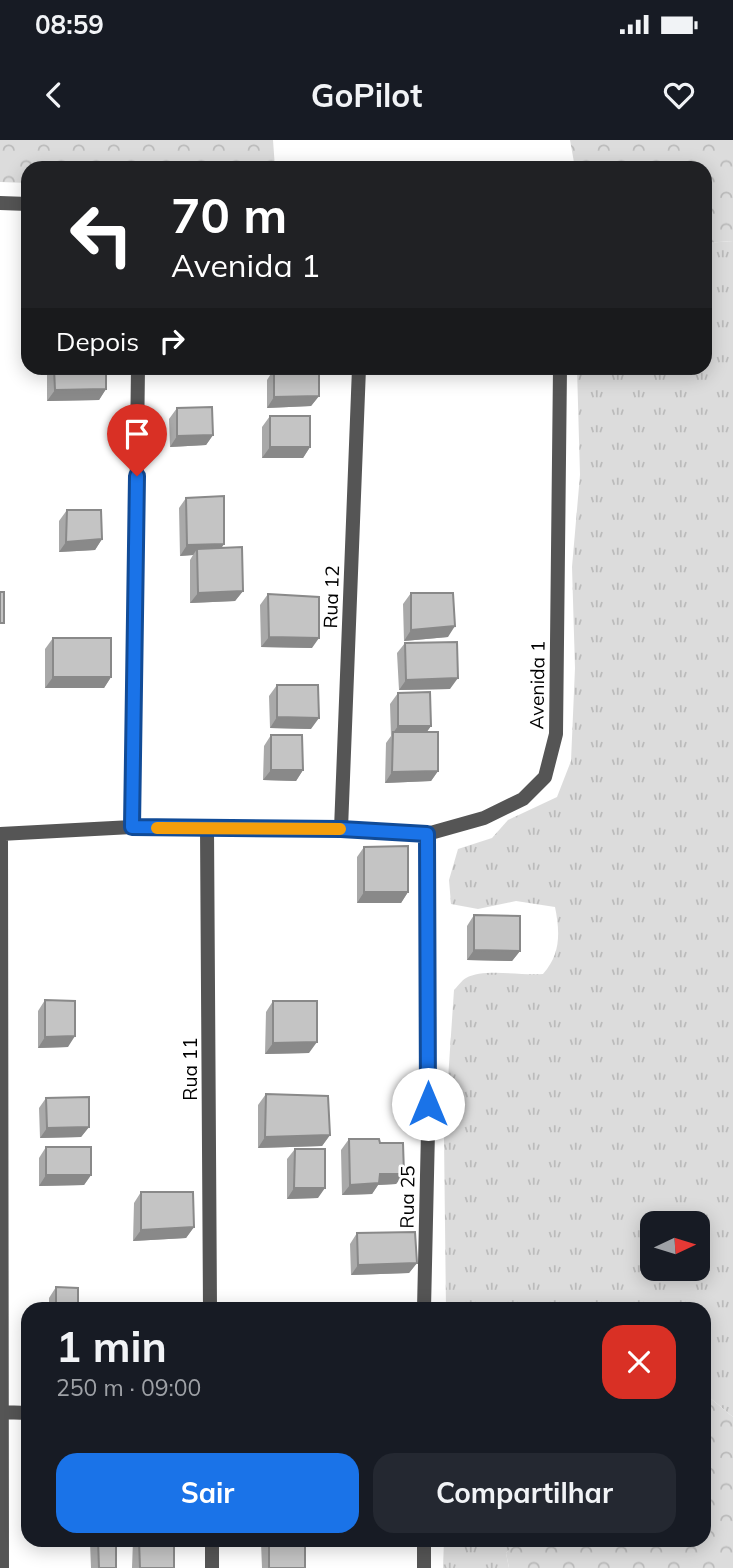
<!DOCTYPE html>
<html lang="pt">
<head>
<meta charset="utf-8">
<style>
  body { margin:0; font-family:Mulish,sans-serif; background:#242831; color:#f1f3f6; height:100vh; display:flex; flex-direction:column; font-size:26px; white-space:nowrap }
  * { box-sizing:border-box; margin:0 }
  p { font-size:23px; color:#9ea1a6 }
  .icon { flex:none; width:38px; height:38px; fill:none; stroke:currentColor; stroke-width:2; stroke-linecap:round; stroke-linejoin:round }
  .map { position:relative; flex:1; overflow:hidden }
  .sheet { position:absolute; left:21px; top:1162px; width:690px; height:245px; display:flex; flex-direction:column; background:#171b24; border-radius:21px; box-shadow:0 4px 18px #0003 }
  .sheet>* { flex:none }
  .banner { position:absolute; left:21px; top:21px; width:691px; height:214px; border-radius:21px; box-shadow:0 4px 18px #0003; background:#202124; color:#fff; overflow:hidden }
  .needle { width:46px; rotate:86deg }
  .controls { position:absolute; left:640px; top:1071px; display:grid; gap:14px }
  .controls a { display:grid; place-items:center; width:70px; height:70px; border-radius:14px; background:#171b24; box-shadow:0 4px 18px #0003; font-size:35px }
  .pin { position:absolute; display:grid; place-items:center; width:60px; height:60px; color:#fff; margin:-72px -30px; border-radius:50% 50% 50% 0; rotate:-45deg; box-shadow:0 0 7px #0007 }
  .pin .icon { rotate:45deg }
  .me { position:absolute; width:77px; margin:-38px; rotate:0deg; stroke-linejoin:round; filter:drop-shadow(0 0 5px #0008) }
  .turn { display:flex; align-items:center; gap:24px; height:147px; padding:0 35px; font-size:32px }
  .turn .icon { width:91px; height:91px; stroke-width:2.5 }
  .turn b { display:block; font-size:49px; line-height:60px }
  .then { display:flex; align-items:center; height:66px; padding:0 35px; background:#0003; gap:14px; font-size:26px }
  .round { display:grid; place-items:center; flex:none; width:74px; height:74px; border-radius:21px; background:#242831 }
  .headline { display:flex; align-items:center; justify-content:space-between; height:119px; padding:0 35px }
  h1 { font-size:42px; font-weight:700; line-height:52px }
  .primary-button { display:flex; gap:14px; margin-top:auto; padding:14px 35px }
  .primary-button a { flex:1; height:80px; border-radius:21px; background:#1a73e8; color:#fff; font-size:28px; font-weight:700; line-height:80px; text-align:center }
  .primary-button a+a { background:#242831; color:#f1f3f6 }
  .status { display:flex; justify-content:space-between; align-items:center; height:49px; padding:0 35px; background:#171b24; direction:ltr }
  .status svg { height:19px; fill:currentColor }
  header { display:flex; justify-content:space-between; align-items:center; height:91px; padding:0 35px; background:#171b24; font-size:32px; font-weight:700 }
  .map>svg:first-child { display:block }
  .grass { fill:url(#grass-tufts); fill-rule:evenodd }
  .forest { fill:url(#forest-crowns) }
  .lines { fill:none; stroke-linecap:round; stroke-linejoin:round }
  .street { stroke:#555; stroke-width:14 }
  .wall { fill:#a9a9a9 }
  .shaded-wall { fill:#898989 }
  .building { fill:#c4c4c4; stroke:#898989; stroke-width:2 }
  .route-casing { stroke:#114b97; stroke-width:18 }
  .route { stroke:#1a73e8; stroke-width:12 }
  .slow { stroke:#f59e0b; stroke-width:12 }
  .labels { text-anchor:middle; stroke-width:5; stroke-linejoin:round; paint-order:stroke }
  .street-label { font-size:19px; fill:#000; stroke:#fff }
</style>
</head>
<body>
<div class="status"><b>08:59</b><svg viewBox="0 0 49 12"><path d="M0 12V9h3v3zM5 12V6h3v6zM10 12V3h3v9zM15 12V0h3v12zM26 1h20v11H26zM47 4h2v5h-2z"/></svg></div>
<header><svg class="icon" aria-label="back" viewBox="0 0 24 24"><path d="M15 5l-7 7 7 7"/></svg>GoPilot<svg class="icon" aria-label="heart" viewBox="0 0 24 24"><path d="M12 20l-8-8c-3-5 5-10 8-4 3-6 11-1 8 4z"/></svg></header>
<div class="map">
<svg width="733" height="1428" viewBox="0 0 733 1428">
  <defs>
    <pattern id="grass-tufts" width="24" height="20" patternUnits="userSpaceOnUse" patternTransform="scale(1.75)"><rect width="24" height="20" fill="#dcdcdc"/><path d="M3 7l-1-3M5 7V3M7 7l1-3M15 17l-1-3M17 17v-4M19 17l1-3" fill="none" stroke="#bbb"/></pattern>
    <pattern id="forest-crowns" width="20" height="18" patternUnits="userSpaceOnUse" patternTransform="scale(1.75)"><rect width="20" height="18" fill="#dcdcdc"/><path d="M2 6a3 3 0 1 1 6 0M12 15a3 3 0 1 1 6 0" fill="none" stroke="#bbb"/></pattern>
  </defs>
  <rect width="100%" height="100%" fill="#fff"/>
  <path class="grass" d="M733,101V1277L704,1253V1169H446L444,999L454,850C457,847 462,840 466,838C484,828 521,836 543,834C561,814 560,792 555,767L516,761L478,769L451,764L449,740L458,709L492,698L508,680L557,657L571,621L575,528L572,427L580,335L577,228H705V103ZM653,1083H698V1129H653Z
    M444,1400H520L506,1413L509,1428H443Z"/>
  <path class="forest" d="M0,0H273L275,28H28V43L0,42Z
    M570,0H733V101L705,103V28H575Z
    M704,1253L733,1277V1428H509L506,1413L520,1400H704Z"/>
  <g class="lines">
    <path class="street" d="M0,63L28,64
      M132,687L138,228
      M207,688L210,1169
      M341,689L359,228
      M0,694L132,687L341,689L427,694L484,678L523,659L545,637L556,594L560,228
      M1,694L2,1428
      M424,1169L428,991L427,694
      M0,1272L28,1273
      M212,1400V1428
      M424,1400V1428"/>
  </g>
  <path class="wall" d="M49,228H106V249L99,260L47,261V230Z
    M274,229L319,256L311,266L267,268V240Z
    M177,268L213,295L206,305L170,307L169,279Z
    M270,276L310,307L303,318H262V287Z
    M186,358L221,408L243,451L235,461L190,463V420L193,415L180,416L179,368Z
    M67,370L102,399L95,410L59,412V381Z
    M411,453L448,497L404,501L403,464Z
    M268,454L312,508L261,507L260,465Z
    M53,498L111,537L104,548H45V509Z
    M405,503L450,549L399,550L397,513Z
    M277,545L311,589L270,588L269,556Z
    M398,553L431,586L426,592L438,631L431,641L385,643L386,603L391,596L390,564Z
    M271,595L303,630L296,641L263,640L264,606Z
    M364,707L408,752L401,763H357V717Z
    M474,775L520,811L512,821L467,820V786Z
    M45,860L68,907L38,908V871Z
    M273,861L309,913L265,914L266,872Z
    M266,954L330,995L322,1006L258,1008V965Z
    M46,958L89,987L81,997L40,998L39,968Z
    M349,999L380,1003L404,1034L396,1044L378,1045L372,1054L342,1055L341,1010Z
    M46,1007L91,1035L84,1045L39,1046V1018Z
    M295,1009L318,1058L287,1059V1019Z
    M141,1052L194,1087L186,1098L133,1101L134,1063Z
    M357,1093L417,1123L409,1133L351,1135L350,1104Z
    M56,1147L78,1169H49V1158Z
    M91,1400H116V1428H91L90,1402Z
    M133,1400H174V1428H132Z
    M263,1400H305V1428H262L261,1402Z"/>
  <path class="shaded-wall" d="M411,228H448L447,229L409,230Z
    M106,249L99,260L47,261L55,250Z
    M319,256L311,266L267,268L274,257Z
    M213,295L206,305L170,307L177,296Z
    M270,307H310L303,318H262Z
    M102,399L95,410L59,412L66,402Z
    M224,404L217,415L197,409L193,415L180,416L187,405Z
    M243,451L235,461L190,463L198,453Z
    M455,486L448,497L404,501L411,490Z
    M269,497L319,498L312,508L261,507Z
    M53,537H111L104,548H45Z
    M458,538L450,549L399,550L406,540Z
    M277,577L319,578L311,589L270,588Z
    M398,586H431L424,596L393,593Z
    M271,630H303L296,641L263,640Z
    M438,631L431,641L385,643L392,632Z
    M364,752H408L401,763H357Z
    M474,810L520,811L512,821L467,820Z
    M75,896L68,907L38,908L45,897Z
    M317,902L309,913L265,914L273,903Z
    M89,987L81,997L40,998L47,988Z
    M330,995L322,1006L258,1008L265,997Z
    M380,1034H404L396,1044L378,1045L372,1054L342,1055L350,1045Z
    M46,1035H91L84,1045L39,1046Z
    M294,1048H325L318,1058L287,1059Z
    M194,1087L186,1098L133,1101L141,1090Z
    M417,1123L409,1133L351,1135L358,1125Z"/>
  <path class="building" d="M54,228H106V249L55,250Z
    M274,229H319V256L274,257Z
    M212,267L213,295L177,296V268Z
    M270,276H310V307H270Z
    M224,356V404L187,405L186,358Z
    M67,370H101L102,399L66,402Z
    M242,407L243,451L198,453L197,409Z
    M0,452H4V483H0Z
    M411,453H453L455,486L411,490Z
    M268,454L319,457V498L269,497Z
    M53,498H111V537H53Z
    M457,502L458,538L406,540L405,503Z
    M277,545H318L319,578L277,577Z
    M430,552L431,586H398V553Z
    M393,592H438V631L392,632Z
    M271,595H302L303,630H271Z
    M408,706V752H364V707Z
    M474,775L520,776V811L474,810Z
    M45,860L75,861V896L45,897Z
    M273,861H317V902L273,903Z
    M266,954L328,956L330,995L265,997Z
    M89,957V987L47,988L46,958Z
    M349,999H379L380,1003H403L404,1034H380L379,1043L350,1045Z
    M46,1007H91V1035H46Z
    M295,1009H325V1048H294Z
    M141,1052H193L194,1087L141,1090Z
    M415,1092L417,1123L358,1125L357,1093Z
    M56,1147L78,1148V1169H56Z
    M98,1400H116V1428H99Z
    M139,1400H174V1428H140Z
    M269,1400H305V1428H269Z"/>
  <g class="lines">
    <defs>
      <path id="route" d="M137,336L132,687L341,689L427,694L428,964"/>
    </defs>
    <use href="#route" class="route-casing"/>
    <use href="#route" class="route"/>
    <path class="slow" d="M157,688L340,689"/>
  </g>
  <g class="labels">
    <g class="street-label">
      <text transform="translate(331 457) rotate(-88)" y="7">Rua 12</text>
      <text transform="translate(537 545) rotate(-89)" y="7">Avenida 1</text>
      <text transform="translate(190 929) rotate(-90)" y="7">Rua 11</text>
      <text transform="translate(407 1057) rotate(-89)" y="7">Rua 25</text>
    </g>
  </g>
</svg>
<div class="controls">
<a><svg class="needle" viewBox="-14 -14 28 28"><path d="M0-13l5 13h-10z" fill="#e53935"/><path d="M0 13l5-13h-10z" fill="#9ea1a6"/></svg></a>
</div>
<div class="pin" style="left:137px;top:336px;background:#d93025"><svg class="icon" aria-label="arrive" viewBox="0 0 24 24"><path d="M6 21V4h12l-3 4 3 4H6"/></svg></div>
<svg class="me" style="left:428px;top:964px" viewBox="-20 -20 40 40"><circle r="19" fill="#fff"/><path d="M0-13L10 11 0 6-10 11z" fill="#1a73e8"/></svg>
<div class="banner">
<div class="turn"><svg class="icon" aria-label="left" viewBox="0 0 24 24"><path d="M17 20v-9H6M10 6l-5 5 5 5"/></svg><div><b>70 m</b>Avenida 1</div></div>
<div class="then">Depois<svg class="icon" aria-label="right" viewBox="0 0 24 24"><path d="M7 20v-9h11M14 6l5 5-5 5"/></svg></div>
</div>
<section class="sheet">
<div class="headline"><div><h1>1 min</h1><p>250 m · 09:00</p></div><a class="round" style="background:#d93025;color:#fff"><svg class="icon" aria-label="close" viewBox="0 0 24 24"><path d="M6 6l12 12M18 6L6 18"/></svg></a></div>
<div class="primary-button"><a>Sair</a><a>Compartilhar</a></div>
</section>
</div>
</body>
</html>
